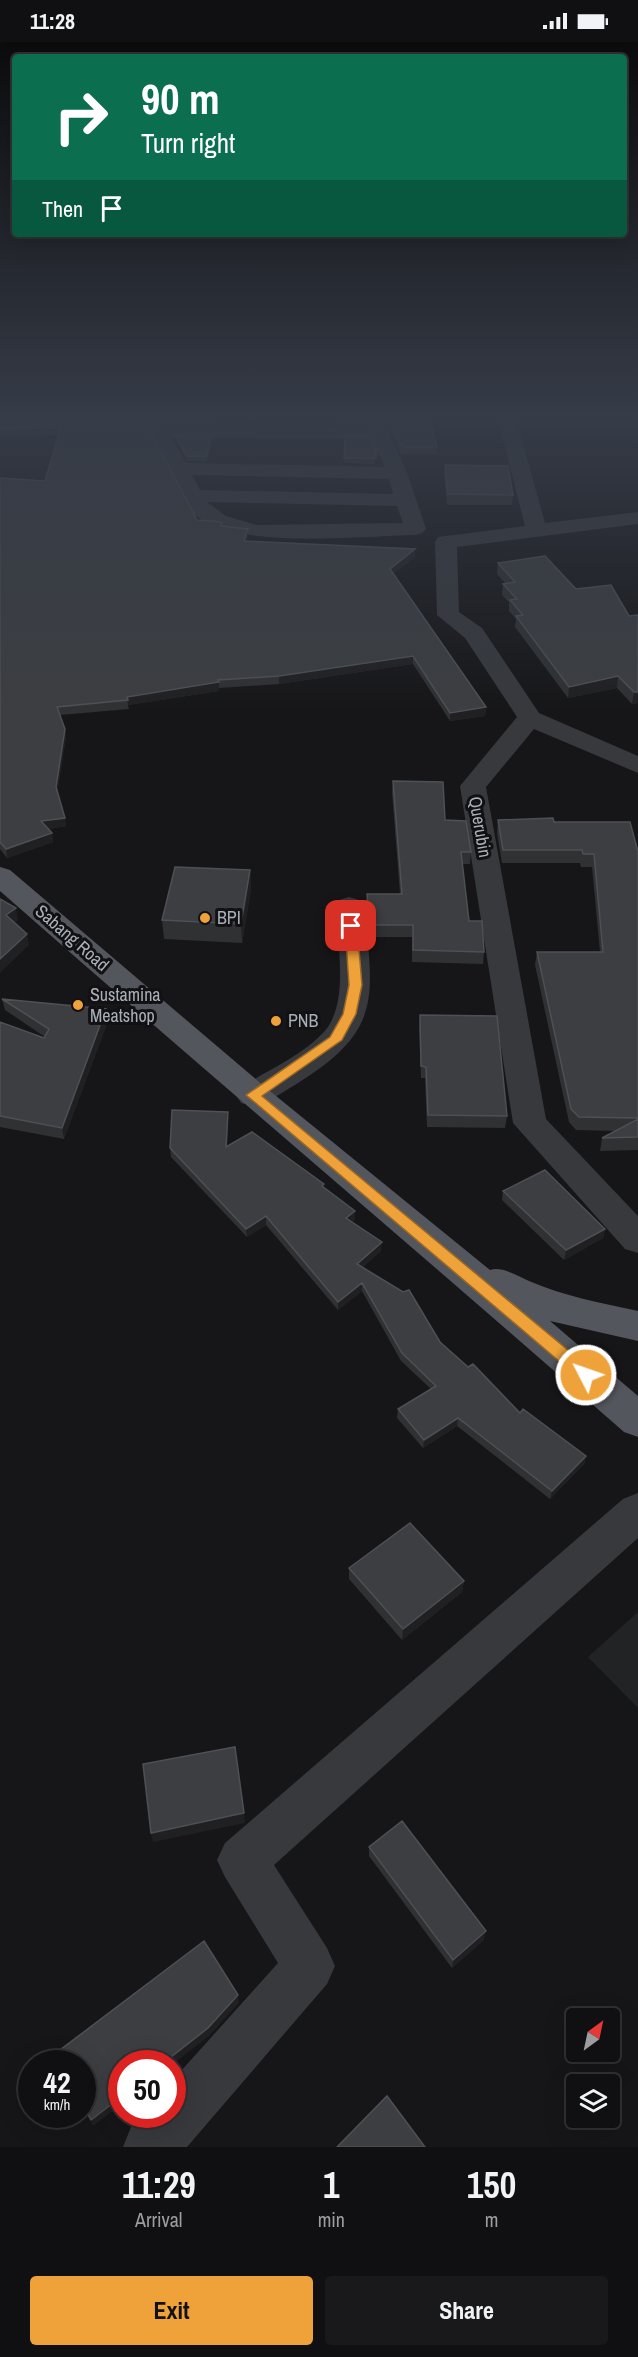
<!DOCTYPE html>
<html lang="en">
<head>
<meta charset="utf-8">
<style>
  body { margin:0; font-family:"Archivo Narrow",sans-serif; background:#19191b; color:#f1f3f6; height:100vh; display:flex; flex-direction:column; font-size:22px; white-space:nowrap }
  * { box-sizing:border-box; margin:0 }
  p { font-size:20px; color:#9c9d9f }
  .icon { flex:none; width:33px; height:33px; fill:none; stroke:currentColor; stroke-width:2; stroke-linecap:round; stroke-linejoin:round }
  .map { position:relative; height:2105px; overflow:hidden }
  .side { display:flex; flex-direction:column; background:#101012; flex:1 }
  .side>* { flex:none }
  .guide { position:absolute; left:12px; top:12px; width:615px; height:183px; border-radius:6px; box-shadow:0 6px 24px #0002,0 0 0 2px #303032; background:#0b6e4f; color:#fff; overflow:hidden }
  .needle { width:39px; rotate:33deg }
  .fabs { position:absolute; left:566px; top:1966px; display:grid; gap:12px }
  .fabs a { display:grid; place-items:center; width:54px; height:54px; border-radius:6px; background:#101012; box-shadow:0 6px 24px #0002,0 0 0 2px #303032; font-size:30px }
  .speed { position:absolute; left:18px; top:2008px; display:flex; gap:12px; font-size:30px; font-weight:700; text-align:center }
  .speed>* { display:grid; place-content:center; width:78px; height:78px; border-radius:50%; background:#101012; box-shadow:0 6px 24px #0002,0 0 0 2px #303032; line-height:1 }
  .speed small { font-size:15px; font-weight:400 }
  .speed .limit { border:9px solid #d22; background:#fff; color:#111 }
  .pin { position:absolute; display:grid; place-items:center; width:51px; height:51px; color:#fff; margin:-26px; border-radius:12px; box-shadow:0 3px 9px #0006 }
  .me { position:absolute; width:66px; margin:-33px; rotate:311deg; stroke-linejoin:round; filter:drop-shadow(0 0 4px #0008) }
  .turn { display:flex; align-items:center; gap:21px; height:126px; padding:0 30px; font-size:27px }
  .turn .icon { width:78px; height:78px; stroke-width:2.5 }
  .turn b { display:block; font-size:42px; line-height:51px }
  .then { display:flex; align-items:center; height:57px; padding:0 30px; background:#0003; gap:12px; font-size:22px }
  .eta { display:flex; justify-content:space-evenly; align-items:center; height:102px; text-align:center }
  .eta b { font-size:36px; font-weight:700; line-height:42px }
  .action { display:flex; gap:12px; margin-top:auto; padding:12px 30px }
  .action a { flex:1; height:69px; border-radius:6px; background:#eea239; color:#111; font-size:24px; font-weight:700; line-height:69px; text-align:center }
  .action a+a { background:#19191b; color:#f1f3f6 }
  .status { display:flex; justify-content:space-between; align-items:center; height:42px; padding:0 30px; background:#101012; direction:ltr }
  .status svg { height:16px; fill:currentColor }
  .map>svg:first-child { display:block }
  .built { fill:#222325 }
  .lines { fill:none; stroke-linecap:round; stroke-linejoin:round }
  .minor { fill:#37393d; fill-rule:evenodd }
  .major { fill:#53565c; fill-rule:evenodd }
  .wall { fill:#2f3133 }
  .shaded-wall { fill:#202022 }
  .building { fill:#3c3e41; stroke:#4d5054; stroke-width:1.5 }
  .route { fill:#eea239; stroke:#9b6925; stroke-width:1.5 }
  .poi-dot { fill:#eea239; stroke:#111113; stroke-width:2 }
  .labels { text-anchor:middle; stroke-width:6; stroke-linejoin:round; paint-order:stroke }
  .street-label { font-size:18px; fill:#a9afb8; stroke:#111113 }
  .poi-label { font-size:18px; fill:#a9afb8; stroke:#111113; text-anchor:start }
</style>
</head>
<body>
<div class="status"><b>11:28</b><svg viewBox="0 0 49 12"><path d="M0 12V9h3v3zM5 12V6h3v6zM10 12V3h3v9zM15 12V0h3v12zM26 1h20v11H26zM47 4h2v5h-2z"/></svg></div>
<div class="map">
<svg width="638" height="2105" viewBox="0 0 638 2105">
  <rect width="100%" height="100%" fill="#161618"/>
  <path class="built" d="M638,1570V1666L588,1615Z"/>
  <g class="lines">
    <path class="minor" d="M143,377H161L165,384L368,385L365,377H383L407,431L426,487L422,491L415,493C360,494 237,508 195,473C185,465 150,391 143,377ZM172,396L373,397L385,425L186,421ZM192,433L389,437L393,452L200,448ZM207,460L397,464L403,481L257,483L226,474Z
      M498,377H516L545,481L638,470V482L457,505L459,570L482,586L539,671L638,714V731L534,687L486,745L546,1077L638,1174V1211L625,1207L513,1081L460,744L517,675L465,596L437,573L435,500L438,495L525,484Z
      M349,855L359,858L364,864C374,958 382,989 295,1043C277,1053 262,1067 241,1061L236,1053L241,1045C268,1028 301,1014 323,991C350,963 338,899 334,864L339,858Z
      M638,1451V1496L274,1823L327,1906L335,1924L327,1942L187,2105H123L131,2085L143,2073H172V2039L278,1921L225,1835L217,1818L225,1801L623,1457Z"/>
    <path class="major" d="M0,825L10,828L265,1045L490,1228C502,1224 518,1234 529,1239C564,1254 601,1261 638,1269V1299L550,1279L638,1354V1395L624,1390C417,1208 207,1031 0,849Z"/>
  </g>
  <path class="wall" d="M0,377H144L197,478L222,484L248,487V494L246,500L415,507V515L393,532L486,665L485,674L450,679L413,622L279,642L219,646V649L128,663L129,667L60,673L66,695L57,751L66,784L48,787L52,791L53,800L7,816L0,807V436L45,439L58,393L0,394Z
    M163,377H216L215,382H166Z
    M336,377H365V383H336Z
    M384,377H430L437,405V412L401,413Z
    M176,393L211,398L207,419H187L176,398Z
    M345,394L378,409V414H375V422L344,421Z
    M445,423L513,453L512,463H447L444,433Z
    M498,521L576,547L629,574L638,573V661L632,662L617,646L568,656L515,585L516,577L509,569V560L502,553L503,542L505,541L497,532Z
    M393,739L445,778L471,810L470,822H462L469,879L484,910L483,922L412,920V895H370L366,864L367,852H400L392,750Z
    M498,778L554,780L638,810V1108L600,1109L602,1096L616,1089L576,1088L569,1080L535,923L537,910H600L592,825H581L580,821H502L497,791Z
    M250,828L251,847L242,901L164,897L162,878Z
    M2,957L106,967L108,979L64,1097L0,1085V980L44,996L45,995L5,968Z
    M420,973L507,1074L505,1086L427,1085L425,1036H421L419,984Z
    M228,1078L227,1105L324,1146L355,1177L352,1180L381,1209L363,1225L440,1300L520,1371L586,1414L584,1422L550,1457L457,1384L423,1406L397,1376L398,1367L431,1347L401,1319L362,1249L338,1268L266,1183L247,1195L171,1115L170,1106Z
    M503,1149L605,1187L603,1196L564,1218L502,1158Z
    M349,1526L464,1539L462,1550L402,1598L349,1537Z
    M369,1805L484,1898L452,1926L369,1814Z"/>
  <path class="shaded-wall" d="M211,393V398L207,419V414Z
    M248,487V494L244,507V499Z
    M415,507V515L389,536L390,527Z
    M413,614V622L279,642V634Z
    M618,634L617,646L568,656L569,645Z
    M219,640V649L128,663L127,655Z
    M634,650H638V661L632,662Z
    M486,665L485,674L450,679V671Z
    M65,687L66,695L57,754L56,745Z
    M65,776L66,784L43,788L41,779Z
    M52,791L53,800L7,816L6,807Z
    M250,828L251,847L242,901L241,882Z
    M16,866L18,878L8,885L6,873Z
    M27,892L29,903L0,931V917Z
    M106,967L108,979L64,1097L62,1086Z
    M228,1070V1078L227,1114L226,1105Z
    M355,1169V1177L346,1184V1176Z
    M266,1174V1183L247,1195L246,1187Z
    M605,1187L603,1196L564,1218L566,1208Z
    M382,1200L381,1209L357,1230V1222Z
    M362,1241V1249L338,1268V1260Z
    M458,1376L457,1384L423,1406L424,1398Z
    M586,1414L584,1422L550,1457L552,1449Z
    M464,1539L462,1550L402,1598L403,1587Z
    M244,1771L245,1781L153,1800L151,1791Z
    M486,1889L484,1898L452,1926L453,1918Z
    M238,1953L239,1961L209,1994L172,2023L162,2022Z
    M122,2054V2062L93,2084L91,2078Z"/>
  <path class="building" d="M0,377H144L197,478L215,479L222,481L221,484L248,487L244,499L415,507L390,527L486,665L450,671L413,614L279,634L218,638L219,640L127,655L128,658L57,665L65,687L56,745L65,776L41,779L52,791L6,807L0,800V436L45,439L61,385L0,387Z
    M388,377H430L437,405H402Z
    M176,393H211L207,414H187Z
    M345,394H372L378,409H375L376,416H344Z
    M445,423L508,424L513,453L448,452Z
    M545,514L576,547L611,543L629,574L638,573V650H634L618,634L569,645L516,574L523,573L510,558L517,557L503,542L515,540L498,521Z
    M393,739L443,740L445,778L466,779L471,810H461L469,879H482L484,910L413,908V883H370L367,852H402Z
    M553,776L554,780H630L638,810V1076L579,1075L571,1067L537,910H603L594,812H583L582,808H503L498,778Z
    M175,825L250,828L241,882L162,878Z
    M0,857L16,866L6,873L27,892L0,917Z
    M2,957L106,967L62,1086L0,1074V980L44,996L49,987Z
    M420,973L497,974L507,1074L428,1073L426,1025L421,1024Z
    M172,1068L228,1070L226,1105L252,1090L324,1142L322,1144L355,1169L346,1176L382,1200L357,1222L403,1250L409,1248L440,1300L468,1325L473,1322L520,1371L523,1367L586,1414L552,1449L458,1376L424,1398L398,1367L436,1344L402,1311L362,1241L338,1260L266,1174L246,1187L170,1106Z
    M638,1077V1095L602,1096Z
    M545,1128L605,1187L566,1208L503,1149Z
    M410,1481L464,1539L403,1587L349,1526Z
    M235,1705L244,1771L151,1791L143,1722Z
    M402,1779L486,1889L453,1918L369,1805Z
    M204,1899L238,1953L208,1986L162,2022H122V2054L91,2078L82,2062V2022H61L56,2011Z
    M387,2054L425,2105H337Z"/>
  <linearGradient id="sky" x2="0" y2="1"><stop stop-color="#0c0c0d"/><stop offset="0.56" stop-color="#363c48"/><stop offset="1" stop-color="#363c48" stop-opacity="0"/></linearGradient>
  <rect width="638" height="671" fill="url(#sky)"/>
  <path class="route" d="M351,880L357,884L362,943L356,972L342,998L262,1054L592,1328L594,1333L592,1337H580L246,1053L330,995L343,972L349,943L345,884Z"/>
  <g class="poi-dot">
    <circle cx="205" cy="876" r="6"/>
    <circle cx="78" cy="963" r="6"/>
    <circle cx="276" cy="979" r="6"/>
  </g>
  <g class="labels">
    <g class="street-label">
      <text transform="translate(480 785) rotate(80)" y="6">Querubin</text>
      <text transform="translate(72 896) rotate(41)" y="6">Sabang Road</text>
    </g>
    <g class="poi-label">
      <text x="217" y="882">BPI</text>
      <text x="90" y="959">Sustamina<tspan x="90" dy="21">Meatshop</tspan></text>
      <text x="288" y="985">PNB</text>
    </g>
  </g>
</svg>
<div class="fabs">
<a><svg class="needle" viewBox="-14 -14 28 28"><path d="M0-13l5 13h-10z" fill="#e53935"/><path d="M0 13l5-13h-10z" fill="#9c9d9f"/></svg></a>
<a><svg class="icon" aria-label="layers" viewBox="0 0 24 24"><path d="M12 4l9 5-9 5-9-5zM3 14l9 5 9-5"/></svg></a>
</div>
<div class="speed"><div>42<small>km/h</small></div><div class="limit">50</div></div>
<div class="pin" style="left:351px;top:884px;background:#d93025"><svg class="icon" aria-label="arrive" viewBox="0 0 24 24"><path d="M6 21V4h12l-3 4 3 4H6"/></svg></div>
<svg class="me" style="left:586px;top:1333px" viewBox="-20 -20 40 40"><circle r="17" fill="#eea239" stroke="#fff" stroke-width="3"/><path d="M0-11L8 9 0 5-8 9z" fill="#fff"/></svg>
<div class="guide">
<div class="turn"><svg class="icon" aria-label="right" viewBox="0 0 24 24"><path d="M7 20v-9h11M14 6l5 5-5 5"/></svg><div><b>90 m</b>Turn right</div></div>
<div class="then">Then<svg class="icon" aria-label="arrive" viewBox="0 0 24 24"><path d="M6 21V4h12l-3 4 3 4H6"/></svg></div>
</div>
</div>
<section class="side">
<div class="eta">
<div><b>11:29</b><p>Arrival</p></div>
<div><b>1</b><p>min</p></div>
<div><b>150</b><p>m</p></div>
</div>
<div class="action"><a>Exit</a><a>Share</a></div>
</section>
</body>
</html>
